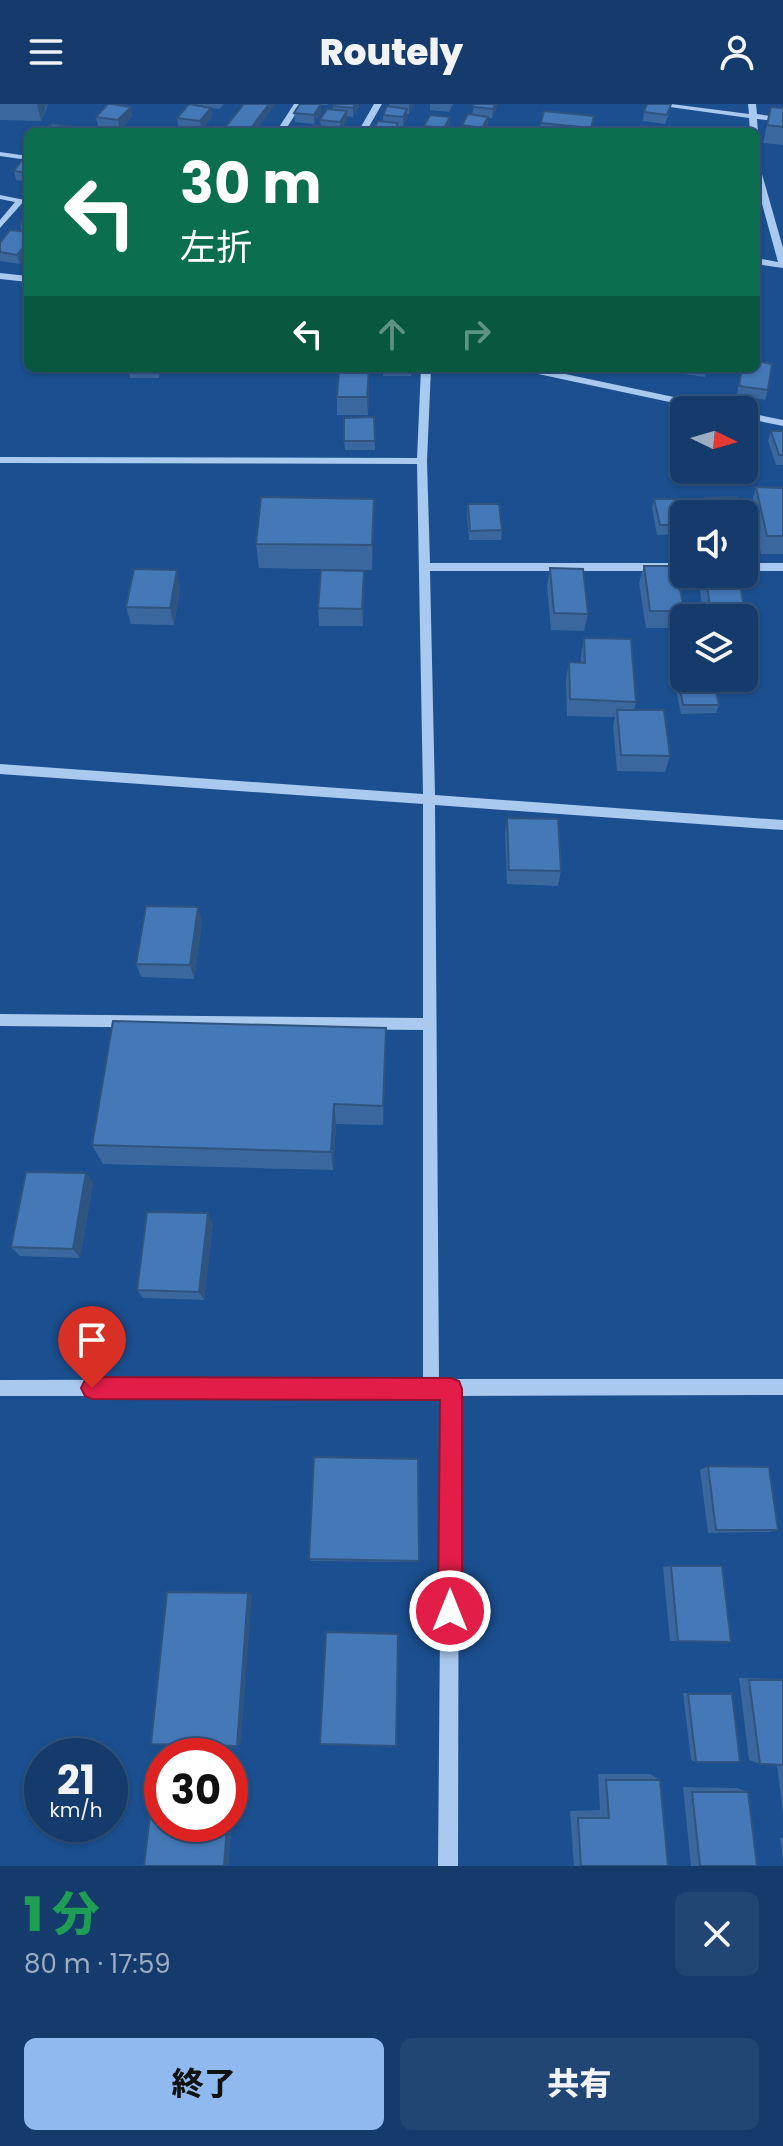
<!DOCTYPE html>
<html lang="ja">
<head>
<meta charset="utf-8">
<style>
  body { margin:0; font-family:Poppins,"Noto Sans JP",sans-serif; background:#214673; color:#f1f3f6; height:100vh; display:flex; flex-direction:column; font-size:30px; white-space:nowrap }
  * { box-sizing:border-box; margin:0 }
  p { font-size:26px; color:#9dadc1 }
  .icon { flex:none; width:44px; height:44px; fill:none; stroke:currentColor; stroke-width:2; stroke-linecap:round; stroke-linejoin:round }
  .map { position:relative; height:1762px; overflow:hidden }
  .panel { display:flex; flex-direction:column; background:#143b6b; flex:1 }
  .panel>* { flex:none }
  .banner { position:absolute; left:24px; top:24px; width:736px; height:244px; border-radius:12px; box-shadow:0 2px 6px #0004,0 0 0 2px #33557e; background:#0b6e4f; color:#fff; overflow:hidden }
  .needle { width:52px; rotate:95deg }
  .controls { position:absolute; left:670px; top:292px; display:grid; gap:16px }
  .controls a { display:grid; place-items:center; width:88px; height:88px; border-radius:12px; background:#143b6b; box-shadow:0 2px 6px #0004,0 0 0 2px #33557e; font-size:40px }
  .speed { position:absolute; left:24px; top:1634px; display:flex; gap:16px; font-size:40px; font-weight:700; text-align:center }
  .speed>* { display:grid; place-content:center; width:104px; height:104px; border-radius:50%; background:#143b6b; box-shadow:0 2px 6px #0004,0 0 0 2px #33557e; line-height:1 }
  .speed small { font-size:20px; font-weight:400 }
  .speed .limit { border:12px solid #d22; background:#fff; color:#111 }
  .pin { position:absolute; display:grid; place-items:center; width:68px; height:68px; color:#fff; margin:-82px -34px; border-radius:50% 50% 50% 0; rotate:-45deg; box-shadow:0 0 8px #0007 }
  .pin .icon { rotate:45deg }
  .me { position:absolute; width:88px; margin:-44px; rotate:0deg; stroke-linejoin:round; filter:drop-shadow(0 0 6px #0008) }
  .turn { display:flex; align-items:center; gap:28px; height:168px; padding:0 24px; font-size:36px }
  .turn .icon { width:104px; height:104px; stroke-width:2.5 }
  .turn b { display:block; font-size:56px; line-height:68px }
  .lanes { display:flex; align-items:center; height:76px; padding:0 24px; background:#0003; justify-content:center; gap:40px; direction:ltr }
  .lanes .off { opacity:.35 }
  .round { display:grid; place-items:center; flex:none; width:84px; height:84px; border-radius:12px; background:#214673 }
  .summary { display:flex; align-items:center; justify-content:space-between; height:136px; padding:0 24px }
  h1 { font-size:48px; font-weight:800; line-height:60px; color:#1e9e55 }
  .cta { display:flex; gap:16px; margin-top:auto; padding:16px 24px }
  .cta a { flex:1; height:92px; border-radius:12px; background:#90b9f0; color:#111; font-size:32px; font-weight:800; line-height:92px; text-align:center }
  .cta a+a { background:#214673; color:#f1f3f6 }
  header { display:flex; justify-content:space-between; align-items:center; height:104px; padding:0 24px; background:#143b6b; font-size:36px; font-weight:800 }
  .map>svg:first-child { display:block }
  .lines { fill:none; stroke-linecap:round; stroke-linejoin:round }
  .minor { fill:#a9c9ee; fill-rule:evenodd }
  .wall { fill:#3a679d }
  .shaded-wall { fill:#305480 }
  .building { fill:#4478b7; stroke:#305480; stroke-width:2 }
  .route { fill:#e11d48; stroke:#92132f; stroke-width:2 }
</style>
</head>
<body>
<header><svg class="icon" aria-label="menu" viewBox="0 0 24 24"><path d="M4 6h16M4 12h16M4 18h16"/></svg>Routely<svg class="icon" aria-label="person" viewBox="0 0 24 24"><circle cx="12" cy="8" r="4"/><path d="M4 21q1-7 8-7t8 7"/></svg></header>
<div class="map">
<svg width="783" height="1762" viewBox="0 0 783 1762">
  <rect width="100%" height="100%" fill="#1b4f8f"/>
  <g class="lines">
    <path class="minor" d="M294,0H302L284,28H276Z
      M374,0H382L366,28H358Z
      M648,0H671L749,10L748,0H756L757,10L783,14V18L757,15L758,28L756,30V28H750L749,14Z
      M0,48L28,52V56L0,52Z
      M756,61L760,63L783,144V164L756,160V154L778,158L756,78Z
      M0,91L25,96L0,124V116L15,98L0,95Z
      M0,169L28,172V178L0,175Z
      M421,264H431L427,357L430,459H684V467H430L435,691L783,716V726L435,701L439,1275H783V1291L459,1292L458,1762H438L442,1292H0V1276L423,1275V926L0,922V910L423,914V700L0,670V660L423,690L417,360L0,359V353L417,354Z
      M519,264H537L721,303L726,306H707L524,267Z
      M744,308L783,316V322L744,314Z
      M744,459H783V467H744Z"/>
  </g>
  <path class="wall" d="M0,0H47L48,1L41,17L0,16Z
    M197,0H224L219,5L211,4L212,13L201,26L179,23L177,14L198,1Z
    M300,0H328L327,1H321V9L314,20L295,18L294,9Z
    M389,0H414L409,10H407V14L403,23L398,22V28H373V26L383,17V11L389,3Z
    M430,0H453L449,8L430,6Z
    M474,0H497V3L492,14H488L487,22L484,28H462V21L472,11Z
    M333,2H359L353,13L347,12V16L340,27L310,28L321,22L320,16L333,5Z
    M771,3L783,4V41L763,39Z
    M670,7L665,20L643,17L644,8Z
    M132,12L120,26L98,22L96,13Z
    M594,12L592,28H540L541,19Z
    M450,13V22L447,28H424V22Z
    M28,54V78L16,76L14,67Z
    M28,109V149L20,160L0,157V139L22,128L20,120Z
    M128,264H160L159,274H130Z
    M294,264H323V268H294Z
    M337,264H366L369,283L368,311H337V293L339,271H338Z
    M383,264H412L411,272H383Z
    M677,264H707L705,273L676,269Z
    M741,264H756L768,286L765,296L737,291Z
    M374,313L375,346H345L344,337Z
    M771,327H783V361H776L768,337Z
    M756,383L783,384V450H761L751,401Z
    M706,394L742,410H705L704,403Z
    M374,395V419L372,466L259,464L256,440Z
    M654,395L684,410V430L657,431L652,404Z
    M468,400L502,426L501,436H469L467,410Z
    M644,462L684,507L679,524H646L639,479Z
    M550,464L588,510L584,527L551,526L547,482Z
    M364,467L363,522H319L318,504Z
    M702,470H738L745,508L743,514H704L699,480Z
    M180,483L174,521L131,520L126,503Z
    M682,527H684V557L680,536Z
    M584,534L636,598L634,606L670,652L665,668L617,667L613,622L615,613L567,612L566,575L569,558L581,559V551Z
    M677,568L719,601L716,609L681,610L674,577Z
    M507,714L561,767L558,782L507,780L505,729Z
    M198,803L202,818L194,875L141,873L136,860Z
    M386,945L383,1021L336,1020L333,1066L103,1060L92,1041Z
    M86,1069L93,1079L80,1154L20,1152L11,1143Z
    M213,1119L204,1196L143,1194L137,1186Z
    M708,1362L778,1426L768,1428L708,1429L700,1366Z
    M309,1455L419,1457L418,1458L311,1457Z
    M671,1462L731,1538L670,1537L663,1463Z
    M739,1574L783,1575V1710L777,1661L760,1660L749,1656Z
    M683,1589L732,1590L696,1658L691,1656Z
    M598,1670H650L660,1676L668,1762H574L570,1707L600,1706Z
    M160,1682H162V1720H230V1684H234L228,1762H144L153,1687Z
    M683,1683L737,1684L748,1688L757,1762H691Z
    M780,1734H783V1756Z"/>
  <path class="shaded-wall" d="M37,0H47L41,17Z
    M269,0H276L255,28H248Z
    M321,0V9L314,20V11Z
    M355,0H359V2L353,13V4Z
    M410,0H414L409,10V1Z
    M495,0H497V3L492,14L493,5Z
    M131,3L132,12L120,26L118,16Z
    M211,4L212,13L201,26L200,17Z
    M407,5V14L403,23V13Z
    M347,7V16L340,27V18Z
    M450,13V22L447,28H444V24Z
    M488,13L487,22L484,28H482V24Z
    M28,137V149L20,160L17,151Z
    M369,265V283L368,311L367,293Z
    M374,395V419L372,466V441Z
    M177,466L180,483L174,521L170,504Z
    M364,467V484L363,522L362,505Z
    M198,803L202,818L194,875L190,861Z
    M386,924V945L383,1021V1002Z
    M334,1000L336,1020L333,1066L331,1048Z
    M86,1069L93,1079L80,1154L73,1145Z
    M208,1109L213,1119L204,1196L199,1188Z
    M248,1489L252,1490L241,1638L237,1642Z
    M234,1684L228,1762H224L227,1720H230V1689Z"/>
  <path class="building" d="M108,0H112L131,3L118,16L96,13Z
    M189,0L211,4L200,17L177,14Z
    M244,0H269L248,28L224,25Z
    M300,0H321L314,11L294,9Z
    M334,0H355L353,4L333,2Z
    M474,0H495L493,5L473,3Z
    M647,0H671L667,11L644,8Z
    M387,2L407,5L403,13L383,11Z
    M771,3L783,4V23L767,21Z
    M327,5L347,7L340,18L320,16Z
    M544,7L594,12L591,24L541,19Z
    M468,10L488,13L482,24L462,21Z
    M430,11L450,13L444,24L424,22Z
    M378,17L398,19L394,28L373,26Z
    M52,20L74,23L70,28H44Z
    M314,21L334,24L331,28H310Z
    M624,26L641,28H623Z
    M24,53L28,54V69L14,67Z
    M28,109V121L20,120Z
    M10,126L28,128V137L17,151L0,148V139Z
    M756,257L772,260L768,286L739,282L742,264H756Z
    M128,264H157L128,265Z
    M339,265H369L367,293H337Z
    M374,313L375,337H344V314Z
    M771,327H783V351H779Z
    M756,383L783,384V432H767Z
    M261,393L374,395L372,441L256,440Z
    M737,393L742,410H711L706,394Z
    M654,395H685L689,410H684V421H660Z
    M468,400H499L502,426L470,427Z
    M644,462H676L684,507H650Z
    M550,464L583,465L588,510L554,509Z
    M134,465L177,466L170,504L126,503Z
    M321,466L364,467L362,505L318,504Z
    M705,470H738L745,508H711Z
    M584,534L631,535L636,598L570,595L569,558L585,559Z
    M677,568H684V574H713L719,601H683Z
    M617,606H664L670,652L621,651Z
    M507,714L558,715L561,767L509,766Z
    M146,802L198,803L190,861L136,860Z
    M113,917L386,924L383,1002L334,1000L331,1048L92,1041Z
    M26,1068L86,1069L73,1145L11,1143Z
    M147,1108L208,1109L199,1188L137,1186Z
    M314,1353L418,1355L419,1457L309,1455Z
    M708,1362L769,1363L778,1426H716Z
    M671,1462H722L731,1538L678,1537Z
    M167,1488L248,1489L237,1642L151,1640Z
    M326,1528L398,1530L396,1642L320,1640Z
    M749,1576H783V1661L760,1660Z
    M688,1590H732L740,1658H696Z
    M606,1676H660L668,1762H581L578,1714H609Z
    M153,1687H162V1720H227L224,1762H144Z
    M692,1688H748L757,1762H700Z"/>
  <path class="route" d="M92,1273L451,1274L459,1277L462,1285V1507L458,1516L450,1519L441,1516L438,1507L440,1296L92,1295L85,1292L81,1284L85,1276Z"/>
</svg>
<div class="controls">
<a><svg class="needle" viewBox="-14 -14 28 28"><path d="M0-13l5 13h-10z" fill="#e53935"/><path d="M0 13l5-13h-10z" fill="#9dadc1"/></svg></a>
<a><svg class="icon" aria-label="sound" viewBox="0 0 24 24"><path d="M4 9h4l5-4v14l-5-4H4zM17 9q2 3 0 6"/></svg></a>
<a><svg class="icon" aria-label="layers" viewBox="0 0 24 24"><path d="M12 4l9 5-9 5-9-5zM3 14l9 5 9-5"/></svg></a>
</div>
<div class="speed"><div>21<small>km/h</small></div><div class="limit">30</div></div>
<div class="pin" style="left:92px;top:1284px;background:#d93025"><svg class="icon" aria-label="arrive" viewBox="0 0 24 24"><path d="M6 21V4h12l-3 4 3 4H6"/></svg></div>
<svg class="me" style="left:450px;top:1507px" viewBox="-20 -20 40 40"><circle r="17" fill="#e11d48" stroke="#fff" stroke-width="3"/><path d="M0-11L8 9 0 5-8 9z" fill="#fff"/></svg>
<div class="banner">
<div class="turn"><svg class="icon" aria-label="left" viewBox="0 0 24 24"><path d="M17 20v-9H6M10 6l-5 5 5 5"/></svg><div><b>30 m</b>左折</div></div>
<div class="lanes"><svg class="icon" aria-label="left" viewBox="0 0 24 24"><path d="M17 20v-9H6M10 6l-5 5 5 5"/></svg><svg class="icon off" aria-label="ahead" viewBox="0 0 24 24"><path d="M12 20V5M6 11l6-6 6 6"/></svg><svg class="icon off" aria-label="right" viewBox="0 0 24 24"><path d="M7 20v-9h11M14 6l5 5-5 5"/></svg></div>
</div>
</div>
<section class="panel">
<div class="summary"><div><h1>1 分</h1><p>80 m · 17:59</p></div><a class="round"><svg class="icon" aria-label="close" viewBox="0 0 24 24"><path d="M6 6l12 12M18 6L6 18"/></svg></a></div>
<div class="cta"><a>終了</a><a>共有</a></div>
</section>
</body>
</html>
